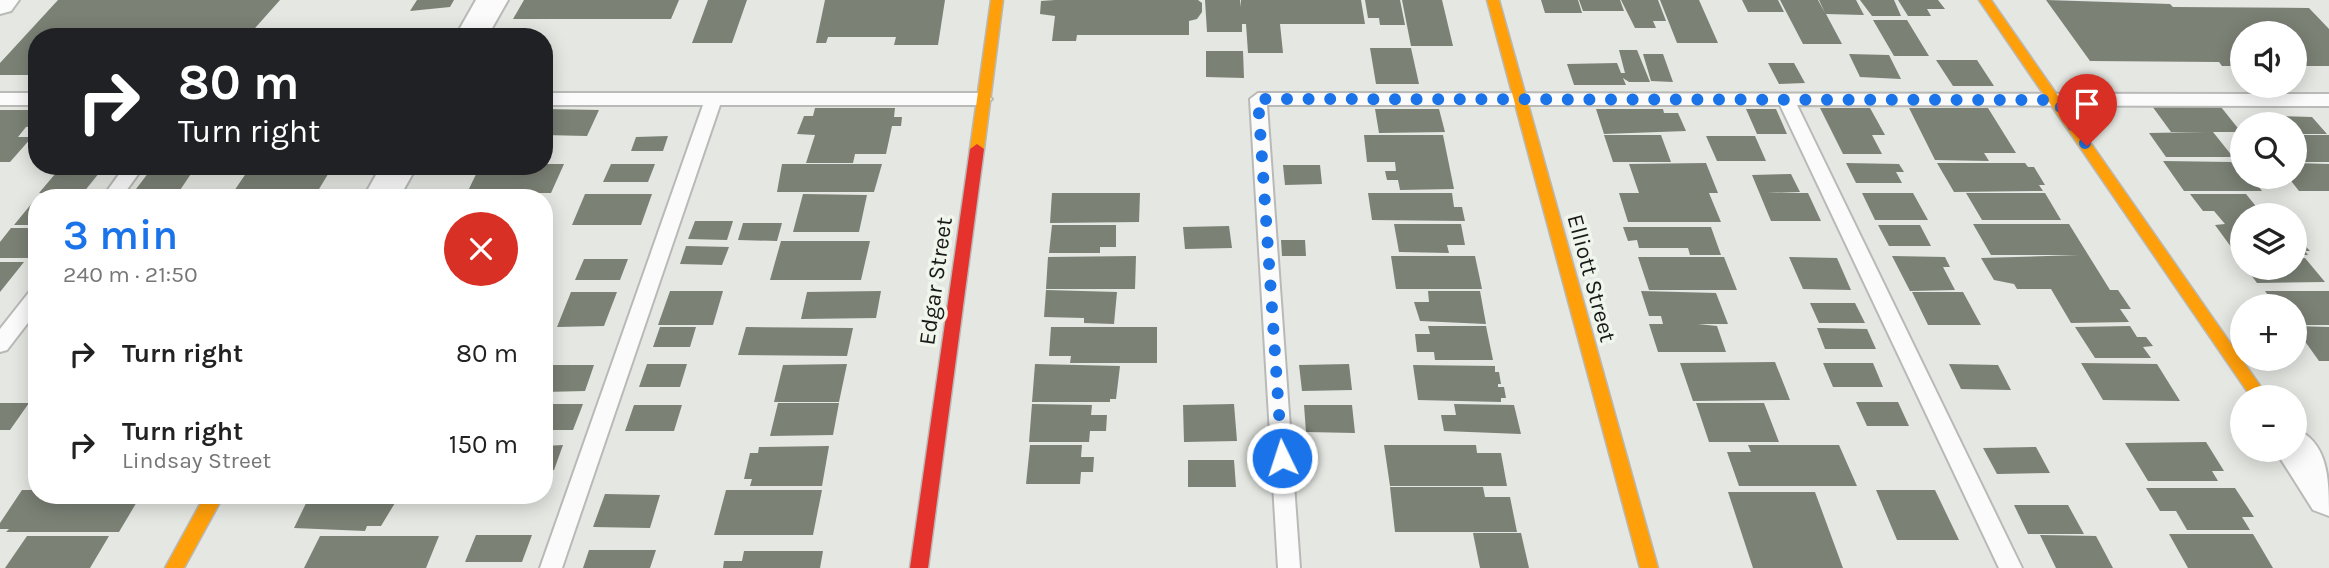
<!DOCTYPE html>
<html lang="en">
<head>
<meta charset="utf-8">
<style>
  body { margin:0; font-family:Karla,sans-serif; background:#f2f2f2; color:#222; height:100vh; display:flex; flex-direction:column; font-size:26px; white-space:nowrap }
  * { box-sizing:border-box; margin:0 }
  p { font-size:23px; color:#767676 }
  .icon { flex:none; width:38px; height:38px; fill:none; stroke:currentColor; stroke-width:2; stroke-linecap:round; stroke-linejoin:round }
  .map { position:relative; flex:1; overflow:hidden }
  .drawer { position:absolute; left:28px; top:189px; width:525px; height:315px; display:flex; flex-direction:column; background:#fff; border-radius:28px; box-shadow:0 4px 18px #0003 }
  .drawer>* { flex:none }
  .banner { position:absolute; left:28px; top:28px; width:525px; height:147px; border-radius:28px; box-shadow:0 4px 18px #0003; background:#202124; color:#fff; overflow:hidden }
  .buttons { position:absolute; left:2230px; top:21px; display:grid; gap:14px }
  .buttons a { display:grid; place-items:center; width:77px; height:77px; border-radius:50%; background:#fff; box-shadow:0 4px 18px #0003; font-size:35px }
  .pin { position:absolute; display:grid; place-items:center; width:60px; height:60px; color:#fff; margin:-72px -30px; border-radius:50% 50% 50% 0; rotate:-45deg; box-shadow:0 0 7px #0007 }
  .pin .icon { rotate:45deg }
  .me { position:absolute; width:77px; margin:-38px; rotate:356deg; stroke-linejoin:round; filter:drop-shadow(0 0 5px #0008) }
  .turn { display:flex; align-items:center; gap:24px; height:147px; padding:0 35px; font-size:32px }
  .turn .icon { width:91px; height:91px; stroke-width:2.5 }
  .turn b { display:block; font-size:49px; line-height:60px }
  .round { display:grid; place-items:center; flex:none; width:74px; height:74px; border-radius:37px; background:#f2f2f2 }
  .head { display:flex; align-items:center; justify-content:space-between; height:119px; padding:0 35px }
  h1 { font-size:42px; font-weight:600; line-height:52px; color:#1a73e8 }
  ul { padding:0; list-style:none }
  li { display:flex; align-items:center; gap:21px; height:91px; padding:0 35px }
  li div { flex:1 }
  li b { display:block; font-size:26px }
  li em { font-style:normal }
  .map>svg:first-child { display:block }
  .building { fill:#7b8175 }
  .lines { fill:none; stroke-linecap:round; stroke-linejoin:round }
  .lane-casing { stroke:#b9bab7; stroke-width:4 }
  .street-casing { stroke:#b9bab7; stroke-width:4 }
  .slow-casing { stroke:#b9bab7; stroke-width:3 }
  .jam-casing { stroke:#b9bab7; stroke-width:3 }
  .lane { fill:#fbfbfb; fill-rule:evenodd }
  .street { fill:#fbfbfb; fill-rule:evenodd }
  .slow { fill:#ff9f0a; fill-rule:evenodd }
  .jam { fill:#e5322d; fill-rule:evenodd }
  .route { stroke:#1a73e8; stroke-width:12; stroke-dasharray:0 21.6 }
  .labels { text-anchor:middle; stroke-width:7; stroke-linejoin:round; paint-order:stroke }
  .street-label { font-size:23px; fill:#191b18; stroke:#f1f6ed }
</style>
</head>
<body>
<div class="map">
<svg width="2329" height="568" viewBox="0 0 2329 568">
  <rect width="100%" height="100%" fill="#e4e7e2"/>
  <path class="building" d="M58,0H280L247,37H37V75H0V63Z
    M417,0H454L450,7L410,11Z
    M524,0H679L671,19H513Z
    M708,0H747L732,43H692Z
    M825,0H945L938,45H894L896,37H828L826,43H816Z
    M1055,0H1198L1202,3V12L1197,19L1189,21V35H1077L1076,41H1052L1055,16L1040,14L1041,1Z
    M1205,0H1240L1241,7V0H1361L1365,24H1280L1283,53H1248L1246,24H1242V32H1207Z
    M1365,0H1400L1405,25H1380L1379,18H1368Z
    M1402,0H1442L1453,46H1411Z
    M1541,0H1578L1582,13H1545Z
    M1579,0H1620L1624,11H1583Z
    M1621,0H1658L1666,21H1653L1656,28H1635Z
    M1660,0H1699L1718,43H1677Z
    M1742,0H1778L1784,12H1748Z
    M1780,0H1818L1825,13L1819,0H1856L1864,15L1826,14L1842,44H1803Z
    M1860,0H1894L1901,16H1872Z
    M1898,0H1938L1945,9H1927L1931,16H1908Z
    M2046,0L2170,4L2173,7L2309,8L2329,29V66H2294V33H2242V66H2222L2219,62L2090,61Z
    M1873,20H1907L1929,56H1894Z
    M1370,48H1411L1419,84H1376Z
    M1619,50H1637L1650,82H1629L1623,78L1626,85H1574L1567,64L1617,63L1621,73H1625Z
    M1206,51H1243L1244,78L1206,77Z
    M1643,54H1663L1673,82L1651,81Z
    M1849,54L1889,55L1901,79L1860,77Z
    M1936,60H1977L1994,86H1953Z
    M1768,63H1794L1805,83L1779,84Z
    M2152,106L2221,107L2241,132H2213L2233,157H2166L2149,133L2206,132H2171Z
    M815,108H895L894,117H902L901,126H892L886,154H855L853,163H806L815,135L797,134L804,116H813Z
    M1820,108H1870L1885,135H1872L1882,154H1843Z
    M1909,108H1988L2016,153H1984L1989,161L1935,160Z
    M544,109L599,110L587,136L544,135Z
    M1375,109H1439L1445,132L1379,133Z
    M1596,109H1663L1664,113H1678L1686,131L1604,134Z
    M1746,109H1776L1787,134H1757Z
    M0,110H37L33,119H37V126L26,127L18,137H32L10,162H0Z
    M2277,116L2312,117L2327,134H2294V124H2283Z
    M1364,135H1443L1454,189L1400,190L1398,180H1387L1385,171H1396L1395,162H1367Z
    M1604,135H1661L1671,162H1613Z
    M2294,135H2329V162H2301L2294,154Z
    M668,136L663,151H631L636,137Z
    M1706,136H1755L1766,161H1717Z
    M2163,161L2231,162L2242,177H2251L2262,191H2184Z
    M1706,163L1718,193H1709L1721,222H1628L1619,193H1639L1629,164Z
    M1846,163L1899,164L1904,172H1896L1902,183H1856Z
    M1937,163H2025L2028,167H2034L2045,185H2039L2043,191L1954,192Z
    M2294,163L2329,164V191H2299L2288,177H2294Z
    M544,164H564L551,193H467L480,166Z
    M611,164H655L648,182H603Z
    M782,164H882L874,192H777Z
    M1283,165H1320L1322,184L1285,185Z
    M251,166H333L316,194H232Z
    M61,167H104L83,193H39Z
    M152,168H195L178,193H133Z
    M1791,174L1800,192L1767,193H1808L1821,221H1771L1752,175Z
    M1052,193H1140L1139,222L1050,223Z
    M1368,193H1452L1454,207H1462L1465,221L1372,220Z
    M1862,193H1913L1928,220H1875Z
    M1966,193H2045L2061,220H1982Z
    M585,194H652L641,225H572Z
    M803,194L867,195L859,232H793Z
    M2190,194H2246L2263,215H2242V255H2237L2215,225L2225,224L2214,211H2203Z
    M37,197V225H14Z
    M695,221H733L727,240L688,239Z
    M743,223H782L777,241L738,240Z
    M1394,224H1461L1465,245H1447L1449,253L1399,252Z
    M1973,224H2069L2110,290H2118L2131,309H2120L2129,322L2071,323L2051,289H2017L2014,284L1994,280L1981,258L2079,255H1991Z
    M1052,225H1116V247H1100V253H1049Z
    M1878,225H1920L1931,246H1889Z
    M1229,226L1232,248L1185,249L1183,227Z
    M1623,227H1711L1721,255H1690L1688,248H1639L1637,240L1628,241Z
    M11,228H37L35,258H0V242Z
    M2294,234L2310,251H2305L2308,255H2294Z
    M1281,240H1305L1306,256H1282Z
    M781,241H870L861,280H770Z
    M686,246L729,247L722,265L680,264Z
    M1136,256L1135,289H1046L1048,257Z
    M1391,256H1475L1482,289H1396Z
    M1892,256L1945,257L1950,267H1943L1955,290L1910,291Z
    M1638,257H1724L1737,290H1649Z
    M1789,257L1837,258L1851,290L1803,289Z
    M2294,258H2305L2325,282L2257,283L2246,268H2294Z
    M584,259H628L620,280H575Z
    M0,262H24L0,292Z
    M1046,290L1117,292L1114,324L1084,323V318L1044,317Z
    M670,291H723L713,325H658Z
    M881,291L876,318L801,319L807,292Z
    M1428,291H1480L1486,324L1420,321L1414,302H1429Z
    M1641,291L1716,293L1728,324H1698L1717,326L1726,352H1658L1649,324H1663L1661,316H1649Z
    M2265,291H2329V325H2294V306H2276Z
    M571,292H617L604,326L557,327Z
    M1912,292H1963L1981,325H1928Z
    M1810,303H1855L1865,323H1819Z
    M1428,326H1486L1493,360H1435L1434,352H1417L1415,334H1430Z
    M2130,326L2137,337H2146L2153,346L2143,347L2151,358H2095L2075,327Z
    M2294,326L2329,327V361H2319Z
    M660,327H696L690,347H653Z
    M746,327L853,328L847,356L738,355Z
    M1051,327H1157V363H1070L1071,356H1049Z
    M1817,328L1867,329L1876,349H1825Z
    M1775,362L1790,400L1693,401L1680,363Z
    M1823,363H1873L1883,387H1833Z
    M2081,363L2157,364L2180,401L2103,400Z
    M647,364H687L680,387H639Z
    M847,364L839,402H774L783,365Z
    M1035,364L1120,366L1116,399H1110V402H1032Z
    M1349,364L1352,390L1302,391L1299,365Z
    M1949,364L1998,365L2011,390L1961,389Z
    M545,365H594L585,391L544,392Z
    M1413,365L1495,366V372H1499L1501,384H1498V387H1504L1506,398H1501V402L1418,400Z
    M1856,402H1898L1909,426H1867Z
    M0,403H29L10,430H0Z
    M778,403H839L833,435L770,436Z
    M1696,403H1764L1779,442H1709Z
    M544,404H583L573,430H544Z
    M1032,404L1092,405L1091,415H1107L1106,431H1090L1089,442H1029Z
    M1234,404L1237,441L1184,442L1183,405Z
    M1454,404L1514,405L1521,434L1444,431L1441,415H1456Z
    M634,405H682L674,431H625Z
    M1304,405H1352L1355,433L1306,432Z
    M2206,442L2224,471H2212L2218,481H2148L2125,443Z
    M563,445L554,470H544V446Z
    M1030,445H1082L1081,457H1094L1093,472H1081L1080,484H1026Z
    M1384,445H1476L1477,453H1501L1507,486H1390Z
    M1748,445H1839L1857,486H1739L1727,452H1751Z
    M829,446L822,486H750L752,479H744L750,453H758L759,447Z
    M2036,447L2050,473L1997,474L1983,448Z
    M1188,460H1234L1236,487H1188Z
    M1390,487H1483L1485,497H1510L1517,532H1395Z
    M2146,488H2235L2254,517H2242L2250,530H2187L2176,511H2160Z
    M22,490H37V495H141L119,532H6L9,529H0V523Z
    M726,490H822L813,535H714Z
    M1876,490H1935L1959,540H1897Z
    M1728,492H1815L1843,568H1753Z
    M605,494L660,495L650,528L593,527Z
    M310,495H381L379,499L398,498L381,526H367L365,531L294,528Z
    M2014,505H2068L2084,534H2028Z
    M1473,533H1521L1529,568H1480Z
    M2169,534H2253L2273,568H2188Z
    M476,535H532L522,562H465Z
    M2040,535L2096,536L2113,568H2056Z
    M27,536H109L90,568H5Z
    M320,536H439L426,568H304Z
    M589,550H656L650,568H583Z
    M744,551H823L820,568H723L724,561H742Z"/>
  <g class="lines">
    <defs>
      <path id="lane" d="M0,93H37V105H0Z
        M544,93H984L992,99L984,105H720L562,568H540L703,105H544Z
        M1258,93L2329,94V106L1797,105L2022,568H1999L1780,105H1267L1300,568H1278L1250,99Z
        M125,166H144L121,198H102Z
        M37,289V311L7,350L0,352V329L30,291Z"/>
      <path id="street" d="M0,0H19L11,11L0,14Z
        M476,0H508L487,37H455Z
        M381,166H417L399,198H363Z
        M2294,428C2329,442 2329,480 2329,516L2313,510L2275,450H2294Z"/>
      <path id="slow" d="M991,0H1003L984,149L977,154L970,149Z
        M1487,0H1499L1658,568H1640Z
        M1979,0H1991L2268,397H2251Z
        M205,495H224L184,568H165Z"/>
      <path id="jam" d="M977,144L984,149L928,568H910L970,149Z"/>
    </defs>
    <use href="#lane" class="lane-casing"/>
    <use href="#street" class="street-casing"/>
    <use href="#slow" class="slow-casing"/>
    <use href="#jam" class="jam-casing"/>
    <use href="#lane" class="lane"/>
    <use href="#street" class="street"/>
    <use href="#slow" class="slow"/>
    <use href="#jam" class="jam"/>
  </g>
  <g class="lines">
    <path class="route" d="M1282,458L1258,99L2056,100L2087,146"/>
  </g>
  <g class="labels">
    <g class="street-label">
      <text transform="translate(1592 278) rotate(75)" y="8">Elliott Street</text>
      <text transform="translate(935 281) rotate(-82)" y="8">Edgar Street</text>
    </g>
  </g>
</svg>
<div class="buttons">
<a><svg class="icon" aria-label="sound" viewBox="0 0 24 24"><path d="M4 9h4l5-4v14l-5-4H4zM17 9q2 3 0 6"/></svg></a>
<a><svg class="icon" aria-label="search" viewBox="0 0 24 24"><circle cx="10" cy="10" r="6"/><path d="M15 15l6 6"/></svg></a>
<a><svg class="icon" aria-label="layers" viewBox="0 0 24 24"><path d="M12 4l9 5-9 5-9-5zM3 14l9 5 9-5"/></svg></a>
<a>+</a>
<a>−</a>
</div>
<div class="pin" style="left:2087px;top:146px;background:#d93025"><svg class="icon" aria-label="arrive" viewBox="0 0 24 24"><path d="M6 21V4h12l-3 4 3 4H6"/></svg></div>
<svg class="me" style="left:1282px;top:458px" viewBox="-20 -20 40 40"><circle r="17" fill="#1a73e8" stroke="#fff" stroke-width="3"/><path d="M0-11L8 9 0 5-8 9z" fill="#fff"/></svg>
<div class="banner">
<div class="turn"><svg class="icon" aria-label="right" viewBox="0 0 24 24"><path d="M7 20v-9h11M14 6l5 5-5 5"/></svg><div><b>80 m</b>Turn right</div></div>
</div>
<section class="drawer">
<div class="head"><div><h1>3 min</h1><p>240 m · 21:50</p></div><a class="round" style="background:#d93025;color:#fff"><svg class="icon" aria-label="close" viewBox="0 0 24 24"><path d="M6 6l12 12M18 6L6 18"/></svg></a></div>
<ul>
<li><svg class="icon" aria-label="right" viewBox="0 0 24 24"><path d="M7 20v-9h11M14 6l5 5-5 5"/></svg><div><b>Turn right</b></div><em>80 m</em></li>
<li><svg class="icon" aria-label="right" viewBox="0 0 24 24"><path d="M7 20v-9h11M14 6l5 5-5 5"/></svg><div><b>Turn right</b><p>Lindsay Street</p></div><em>150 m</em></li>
</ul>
</section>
</div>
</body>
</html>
